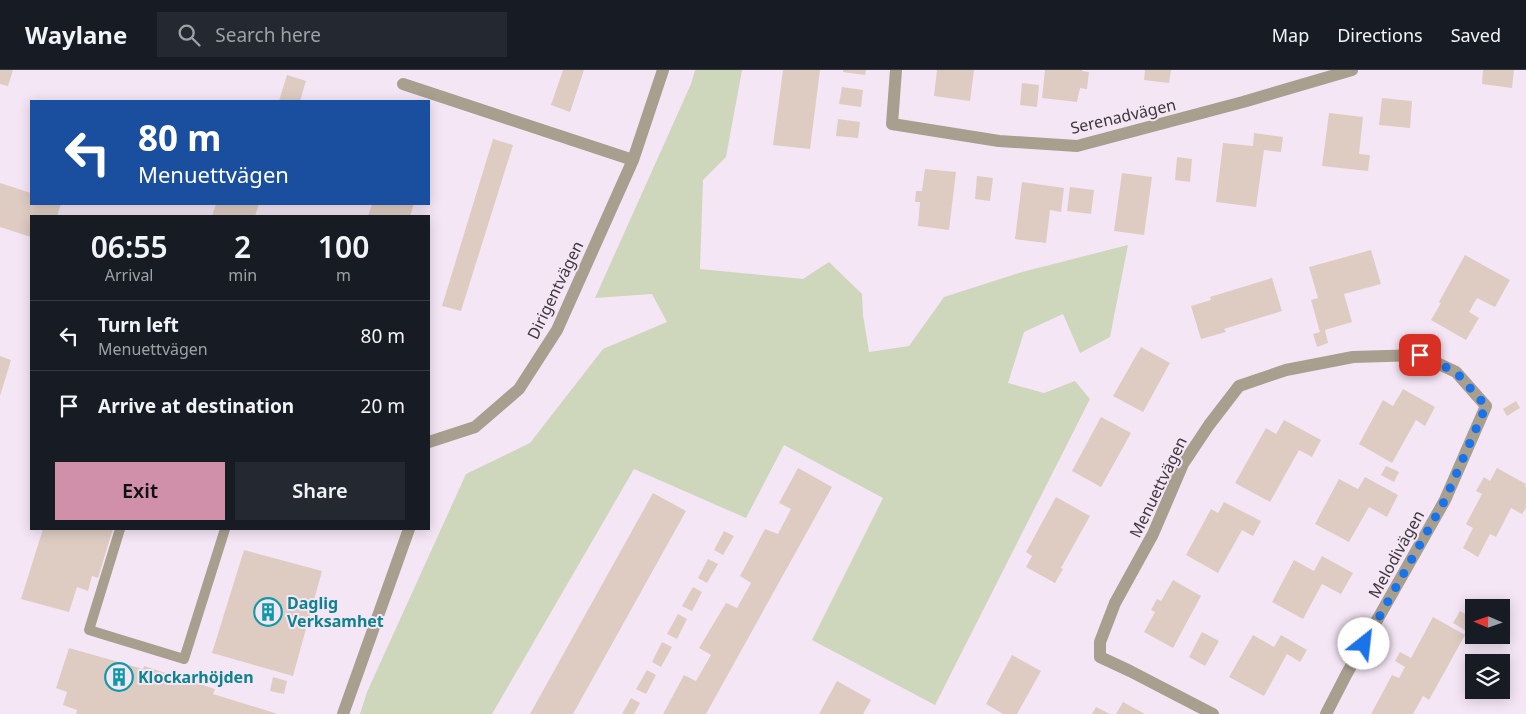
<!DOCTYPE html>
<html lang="en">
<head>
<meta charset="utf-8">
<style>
  body { margin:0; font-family:"Noto Sans",sans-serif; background:#242831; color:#f1f3f6; height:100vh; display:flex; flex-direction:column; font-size:19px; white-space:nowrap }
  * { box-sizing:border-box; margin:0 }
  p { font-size:16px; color:#9ea1a6 }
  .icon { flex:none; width:28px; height:28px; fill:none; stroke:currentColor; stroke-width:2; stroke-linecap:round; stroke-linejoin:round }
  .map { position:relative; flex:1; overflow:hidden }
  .details { position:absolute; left:30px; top:145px; width:400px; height:315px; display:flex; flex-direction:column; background:#171b24; border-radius:0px; box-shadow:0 2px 12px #0003 }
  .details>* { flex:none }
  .top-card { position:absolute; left:30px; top:30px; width:400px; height:105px; border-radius:0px; box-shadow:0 2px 12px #0003; background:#1a4fa0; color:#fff; overflow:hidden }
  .needle { width:32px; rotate:272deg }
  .controls { position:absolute; left:1465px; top:529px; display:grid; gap:10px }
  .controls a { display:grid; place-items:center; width:45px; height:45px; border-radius:0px; background:#171b24; box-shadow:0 2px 12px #0003; font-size:25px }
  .pin { position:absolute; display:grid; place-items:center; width:42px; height:42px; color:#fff; margin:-21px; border-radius:10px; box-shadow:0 2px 8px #0006 }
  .me { position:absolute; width:55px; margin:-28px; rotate:29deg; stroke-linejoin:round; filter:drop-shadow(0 0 4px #0008) }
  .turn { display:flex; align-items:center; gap:18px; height:105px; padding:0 25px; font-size:22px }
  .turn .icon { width:65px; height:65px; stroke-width:2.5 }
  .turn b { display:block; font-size:35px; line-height:42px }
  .eta { display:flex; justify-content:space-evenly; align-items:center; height:85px; text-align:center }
  .eta b { font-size:30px; font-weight:600; line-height:35px }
  .cta { display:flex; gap:10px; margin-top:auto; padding:10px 25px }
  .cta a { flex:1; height:58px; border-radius:0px; background:#d190aa; color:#111; font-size:20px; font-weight:600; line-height:58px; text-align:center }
  .cta a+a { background:#242831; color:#f1f3f6 }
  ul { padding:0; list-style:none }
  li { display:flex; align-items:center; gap:15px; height:70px; padding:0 25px; border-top:1px solid #363941 }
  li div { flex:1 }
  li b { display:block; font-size:19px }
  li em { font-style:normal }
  header { display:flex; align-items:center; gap:30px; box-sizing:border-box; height:70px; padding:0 25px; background:#171b24; border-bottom:1px solid #363941 }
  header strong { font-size:24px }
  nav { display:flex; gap:28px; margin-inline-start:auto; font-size:18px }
  .search { width:350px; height:45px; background:#242831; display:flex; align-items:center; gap:12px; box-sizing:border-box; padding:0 18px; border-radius:0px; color:#9ea1a6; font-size:19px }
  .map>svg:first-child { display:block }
  .green { fill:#ced6bc }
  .building { fill:#deccc2 }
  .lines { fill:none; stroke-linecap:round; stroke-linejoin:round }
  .service { stroke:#a89f8f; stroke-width:10 }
  .minor { stroke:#a89f8f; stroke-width:12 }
  .route { stroke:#1a73e8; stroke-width:9; stroke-dasharray:0 16.2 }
  .labels { text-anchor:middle; stroke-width:4; stroke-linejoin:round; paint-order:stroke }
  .street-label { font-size:16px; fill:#3c373c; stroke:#f5e6f5 }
  .culture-label { font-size:16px; font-weight:bold; fill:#0d838f; stroke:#f5e6f5; text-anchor:start }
</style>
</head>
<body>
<header>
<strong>Waylane</strong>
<div class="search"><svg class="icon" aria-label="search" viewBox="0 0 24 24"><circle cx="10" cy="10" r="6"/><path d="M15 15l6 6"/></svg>Search here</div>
<nav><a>Map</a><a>Directions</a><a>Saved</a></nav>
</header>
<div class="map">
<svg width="1526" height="644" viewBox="0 0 1526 644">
  <rect width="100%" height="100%" fill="#f5e6f5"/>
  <path class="green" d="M695,0H742L726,87L703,110L700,199L803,209L829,192L862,224L863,245L869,282L909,276L944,227L1022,202L1128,175L1110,267L1080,283L1063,244L1024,262L1008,313L1044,323L1075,311L1090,329L935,635L812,570L883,428L784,375L746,448L634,399L492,644H360L367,622L466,404L530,373L603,279L667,252L652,224L595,228L691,14Z"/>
  <path class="building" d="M0,0H13L8,16L0,14Z
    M563,0H584L570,42L551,35Z
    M783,0H820L810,79L773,75Z
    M843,0H866L865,5L843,2Z
    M937,0H974L970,31L934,26Z
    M1045,0H1082V1L1089,2L1087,19L1080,18L1077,32L1042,28Z
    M1145,0H1171L1169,13L1144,10Z
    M1483,0H1514L1512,18L1482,14Z
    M287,5L306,11L300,31H279Z
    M1022,13L1039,15L1037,37L1020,35Z
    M842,17L863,20L861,37L839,34Z
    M1382,28L1412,31L1410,58L1379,55Z
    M1329,43L1363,47L1359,84L1370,85L1368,101L1322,96Z
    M838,49L860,52L858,68L836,66Z
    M1254,63L1283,67L1281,82L1264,80L1256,137L1216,132L1223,73L1253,76Z
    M493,69L513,75L461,241L442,236Z
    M1177,87L1192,89L1190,112L1175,110Z
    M925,99L956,102L949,160L918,156L920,132H915L916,121H922Z
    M1122,103L1152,107L1144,165L1114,161Z
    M977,106L993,108L990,131L975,129Z
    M1022,112L1064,118L1061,142L1050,140L1046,173L1015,169Z
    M0,113L31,123V134H61L57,146H31V167L0,157Z
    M1070,117L1094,120L1091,144L1067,141Z
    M216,134H259L255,146H212Z
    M372,134H414L410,146H368Z
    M1371,180L1381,214L1344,224L1352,252L1325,260L1328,273L1317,277L1313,264L1320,262L1311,230L1318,228L1309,197Z
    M1465,185L1510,210L1495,237L1477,228L1469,242L1479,248L1466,270L1431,250L1441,233L1439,232Z
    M1272,208L1282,241L1224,259L1226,262L1201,269L1191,236L1211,230L1210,227Z
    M1141,277L1170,293L1143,342L1113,326Z
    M0,286L11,290L0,326Z
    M1403,319L1435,337L1425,356L1416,350L1392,393L1359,374L1383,330L1393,336Z
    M1516,331L1520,338L1507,346L1503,339Z
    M1101,347L1131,363L1101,417L1072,401Z
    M1284,350L1321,370L1312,387L1299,380L1270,432L1235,413L1266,358L1276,364Z
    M1386,396L1399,402L1394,412L1381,405Z
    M798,398L832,417L706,644H663L684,605L696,611L711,585L699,578L726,533L737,538L751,513L740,506L765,459L778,464L791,439L779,433Z
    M1497,398L1526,414L1525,417H1526V438L1522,444L1511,438L1496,467L1490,464L1478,487L1463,478L1473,458L1466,454L1482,424L1476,421L1484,407L1490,411Z
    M1365,407L1398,425L1387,447L1369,437L1349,472L1315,454L1339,409L1358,419Z
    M653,423L686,441L573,644H530Z
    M1056,427L1090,446L1061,498L1063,499L1055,513L1026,497L1032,486L1026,482Z
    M1224,432L1261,451L1253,466L1242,460L1218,503L1186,485L1211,439L1218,443Z
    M43,459H113L98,508L92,506L88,521L77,517L69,542L21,529Z
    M724,461L734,466L723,485L714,480Z
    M244,480L322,501L293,606L212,583Z
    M1322,486L1353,503L1341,524L1322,514L1303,549L1272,532L1294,490L1314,501Z
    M708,489L718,494L707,513L698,508Z
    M1173,510L1201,526L1173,578L1144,562L1155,542L1151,540L1157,529L1161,531Z
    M693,517L702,522L692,541L682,536Z
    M1460,541L1474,549V552L1468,562L1453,553Z
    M678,544L687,549L677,569L667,564Z
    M1433,547L1465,565L1429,630L1423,626L1413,644H1371L1392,605L1399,608L1405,597L1395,591L1400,582L1411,588Z
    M1202,562L1219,571L1205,596L1189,587Z
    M1253,565L1274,577L1281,565L1307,580L1300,592L1287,584L1264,626L1229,607Z
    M662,572L672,577L661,597L652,592Z
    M69,578L143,599L144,596L215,619L213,624L278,644H76L77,640L63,635L67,622L56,618Z
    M1012,585L1041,601L1017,644H1003L986,634Z
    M647,600L656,605L646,624L636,619Z
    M273,607L287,611L284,624L270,621Z
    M837,611L871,630L863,644H819Z
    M631,628L640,633L634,644H622Z
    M1123,632L1145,644H1116Z
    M1096,637L1110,644H1092Z"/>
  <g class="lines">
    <path class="service" d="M120,459L89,560L184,589L225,459"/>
    <path class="minor" d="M896,0L892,54L999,71L1077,76L1243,32L1352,0
      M403,14L633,90
      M429,372L475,357L519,319L557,260L633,90L663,0
      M343,644L409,459
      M1213,644L1130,601L1100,587V572L1115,533L1153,464L1183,394L1209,355L1239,316L1286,300L1353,287L1420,285L1456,302L1486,336L1445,430L1346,605L1326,644"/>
  </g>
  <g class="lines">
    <path class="route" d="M1364,574L1445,430L1486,336L1456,302L1420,285"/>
  </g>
  <defs>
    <symbol id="building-ring" viewBox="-11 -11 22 22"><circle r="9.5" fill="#f5e6f5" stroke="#0f9aa8" stroke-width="1.5"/><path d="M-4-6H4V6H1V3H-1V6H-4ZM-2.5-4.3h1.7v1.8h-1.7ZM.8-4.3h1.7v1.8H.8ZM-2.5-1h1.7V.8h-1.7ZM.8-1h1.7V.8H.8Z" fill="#0f9aa8"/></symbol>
  </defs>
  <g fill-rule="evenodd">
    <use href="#building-ring" x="252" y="526" width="32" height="32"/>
    <use href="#building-ring" x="103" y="591" width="32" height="32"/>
  </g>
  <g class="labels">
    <g class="street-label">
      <text transform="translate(1123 46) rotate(-13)" y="6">Serenadvägen</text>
      <text transform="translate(555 220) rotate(-64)" y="6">Dirigentvägen</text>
      <text transform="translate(1158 417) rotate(-64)" y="6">Menuettvägen</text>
      <text transform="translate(1396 484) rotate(-61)" y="6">Melodivägen</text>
    </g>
    <g class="culture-label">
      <text x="287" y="539">Daglig<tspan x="287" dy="18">Verksamhet</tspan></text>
      <text x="138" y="613">Klockarhöjden</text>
    </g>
  </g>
</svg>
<div class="controls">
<a><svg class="needle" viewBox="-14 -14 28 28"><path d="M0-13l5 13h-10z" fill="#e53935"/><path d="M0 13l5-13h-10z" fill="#9ea1a6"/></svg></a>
<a><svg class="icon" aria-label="layers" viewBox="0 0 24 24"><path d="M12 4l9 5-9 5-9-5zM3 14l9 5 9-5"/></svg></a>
</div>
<div class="pin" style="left:1420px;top:285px;background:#d93025"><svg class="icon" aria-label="arrive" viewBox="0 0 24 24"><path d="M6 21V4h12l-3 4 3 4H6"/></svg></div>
<svg class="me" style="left:1364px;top:574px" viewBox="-20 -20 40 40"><circle r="19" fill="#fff"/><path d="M0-13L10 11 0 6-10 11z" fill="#1a73e8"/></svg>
<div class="top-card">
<div class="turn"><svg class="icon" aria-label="left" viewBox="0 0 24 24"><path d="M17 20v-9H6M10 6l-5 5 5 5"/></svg><div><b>80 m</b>Menuettvägen</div></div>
</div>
<section class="details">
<div class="eta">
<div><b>06:55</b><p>Arrival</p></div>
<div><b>2</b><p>min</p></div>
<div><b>100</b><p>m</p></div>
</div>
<ul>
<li><svg class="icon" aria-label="left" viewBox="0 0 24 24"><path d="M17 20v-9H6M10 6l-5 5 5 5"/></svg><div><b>Turn left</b><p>Menuettvägen</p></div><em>80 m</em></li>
<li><svg class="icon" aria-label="arrive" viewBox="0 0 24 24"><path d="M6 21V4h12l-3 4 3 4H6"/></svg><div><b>Arrive at destination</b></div><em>20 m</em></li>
</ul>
<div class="cta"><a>Exit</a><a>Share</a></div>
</section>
</div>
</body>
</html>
